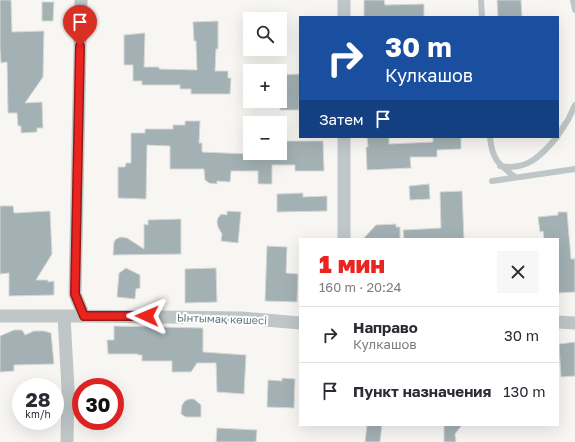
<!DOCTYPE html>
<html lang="ru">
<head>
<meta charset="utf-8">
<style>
  body { margin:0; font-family:"Golos Text",sans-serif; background:#f7f7f7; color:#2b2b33; height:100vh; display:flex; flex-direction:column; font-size:15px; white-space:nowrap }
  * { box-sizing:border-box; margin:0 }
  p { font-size:13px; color:#7c7c81 }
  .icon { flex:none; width:22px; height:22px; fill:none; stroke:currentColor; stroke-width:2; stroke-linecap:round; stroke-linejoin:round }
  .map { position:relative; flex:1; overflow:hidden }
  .side { position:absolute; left:299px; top:238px; width:260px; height:188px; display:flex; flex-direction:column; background:#fff; border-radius:0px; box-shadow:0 4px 16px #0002 }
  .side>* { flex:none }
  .guide { position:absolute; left:299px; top:16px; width:260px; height:122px; border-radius:0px; box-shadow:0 4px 16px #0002; background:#1a4fa0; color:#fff; overflow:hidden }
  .tools { position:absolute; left:243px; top:12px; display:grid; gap:8px }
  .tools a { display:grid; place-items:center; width:44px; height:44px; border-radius:0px; background:#fff; box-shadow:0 4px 16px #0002; font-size:20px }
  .speed { position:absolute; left:12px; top:378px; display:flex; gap:8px; font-size:20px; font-weight:700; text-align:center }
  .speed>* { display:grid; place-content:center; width:52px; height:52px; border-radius:50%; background:#fff; box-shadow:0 4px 16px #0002; line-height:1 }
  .speed small { font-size:10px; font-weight:400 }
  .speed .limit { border:6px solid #d22; background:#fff; color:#111 }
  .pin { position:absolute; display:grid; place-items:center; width:34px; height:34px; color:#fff; margin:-41px -17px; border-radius:50% 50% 50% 0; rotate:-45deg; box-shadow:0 0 4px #0007 }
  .pin .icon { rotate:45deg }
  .me { position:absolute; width:44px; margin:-22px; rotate:271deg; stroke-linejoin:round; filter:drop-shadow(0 0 3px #0008) }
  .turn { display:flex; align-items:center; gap:14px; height:84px; padding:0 20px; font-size:18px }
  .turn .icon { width:52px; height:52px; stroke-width:2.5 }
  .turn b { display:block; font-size:28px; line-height:34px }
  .then { display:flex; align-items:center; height:38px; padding:0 20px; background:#0003; gap:8px; font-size:15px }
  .round { display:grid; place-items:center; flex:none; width:42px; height:42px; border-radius:0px; background:#f7f7f7 }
  .overview { display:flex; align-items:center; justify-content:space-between; height:68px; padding:0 20px }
  h1 { font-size:24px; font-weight:800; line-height:30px; color:#ea2520 }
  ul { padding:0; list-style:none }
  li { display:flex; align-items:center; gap:12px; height:56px; padding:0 20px; border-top:1px solid #e1e1e2 }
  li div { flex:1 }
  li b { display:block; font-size:15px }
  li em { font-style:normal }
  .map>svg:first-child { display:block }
  .building { fill:#a3b1b4; stroke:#d8d8d6 }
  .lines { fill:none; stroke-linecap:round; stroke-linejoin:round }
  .service { stroke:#bfc6c8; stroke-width:6 }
  .minor { stroke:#bfc6c8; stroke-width:13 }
  .route-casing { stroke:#981815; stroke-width:10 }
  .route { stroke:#ea2520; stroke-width:7 }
  .labels { text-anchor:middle; stroke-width:4; stroke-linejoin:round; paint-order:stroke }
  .street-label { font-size:11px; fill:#607980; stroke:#fff }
</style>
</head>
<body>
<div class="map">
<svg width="575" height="442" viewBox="0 0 575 442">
  <rect width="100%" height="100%" fill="#f7f6f3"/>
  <path class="building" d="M0,0H11L12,32L44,31L43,77L25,103L42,102L43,128H37V132L21,133V126H18L17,113H8L7,62L1,63L0,48Z
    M364,0H384L385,5L424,4V17H364Z
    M497,0H521L522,17H498Z
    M42,2H54L53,21H42Z
    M218,21V49H216L215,71H228V78H231L230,94H191V89H180V85H142V81H133V65H124V35L145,33L144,67H159V69L197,70L196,41H194L193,22Z
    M300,74L299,110H280V75Z
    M185,121H200L199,143H202V152L249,154L280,153V141H323L324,171H295V165H272V184H258V171H231L230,182L217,181V184L209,183L205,180L204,169H170V146L147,145L146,199L118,198V167H125L126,163H131V133H145V129H173V125H185Z
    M367,137H389V144L433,142V137H461V149L437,150V157H410L411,168L367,170L366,147H368Z
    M429,184L430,199L410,200L409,186Z
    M462,191L464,239H404L403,230L441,228L440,192Z
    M303,193V197L327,196V211L277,212V194Z
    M0,206H13L14,213L50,211L52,254L36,280H48V282L54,281V295L9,296V273L0,274Z
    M227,211L241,212L238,243L221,241L222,234L218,227L217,222L218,218L221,214L227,215Z
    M558,212H567L571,259H575V292L558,293V239H544L543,231L540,232L538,217L558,215Z
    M181,219V254L113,255L114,242L116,239L121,237L127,238L144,249V224L148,225V220Z
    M396,224V227H400V239H363L376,225Z
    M267,246L287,247L286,273L298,274L297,302L265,301Z
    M126,268L140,275V288L136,289L135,299L117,297L119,273Z
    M216,268L217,302L185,303V269Z
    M114,326L203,328V352L246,355L244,394L217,392L216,363H197L191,372H172V361H142V355H138V354H108L107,340H114Z
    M14,330H22L25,335L34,331H44L51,333L54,364L14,365V371L0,372V336Z
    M575,342V376L561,377L559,344Z
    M282,378L295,379L294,408L267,407L268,380L282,381Z
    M189,399H194L201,405V417H186L181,414L182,405L185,401Z
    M367,425H382L380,442H365Z
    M444,425H462L455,434L456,442H444Z
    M217,428L257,430L256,442H216Z"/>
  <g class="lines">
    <path class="service" d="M481,0L482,17
      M573,0L575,10
      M558,135L568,120L575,105
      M490,137C492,159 498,164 515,177
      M500,166C527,171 541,156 557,137
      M492,181L575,169"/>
    <path class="minor" d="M81,0L75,294L84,316
      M344,17V0
      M344,239V137
      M0,316H84L241,318L300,323
      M64,316L68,389L67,442
      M558,322L575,323"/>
  </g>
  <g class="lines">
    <defs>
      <path id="route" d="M80,46L75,294L84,316H147"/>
    </defs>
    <use href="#route" class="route-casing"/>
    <use href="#route" class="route"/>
  </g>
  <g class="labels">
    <g class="street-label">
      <text transform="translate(222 319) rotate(2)" y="4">Ынтымақ көшесі</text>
    </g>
  </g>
</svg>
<div class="tools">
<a><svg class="icon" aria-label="search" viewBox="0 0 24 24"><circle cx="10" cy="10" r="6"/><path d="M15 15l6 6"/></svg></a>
<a>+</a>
<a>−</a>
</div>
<div class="speed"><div>28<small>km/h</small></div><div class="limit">30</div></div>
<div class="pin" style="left:80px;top:46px;background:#d93025"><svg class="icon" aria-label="arrive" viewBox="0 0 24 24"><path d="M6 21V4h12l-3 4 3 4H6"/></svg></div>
<svg class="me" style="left:147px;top:316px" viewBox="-20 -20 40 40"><path d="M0-17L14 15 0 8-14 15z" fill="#ea2520" stroke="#fff" stroke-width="4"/></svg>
<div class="guide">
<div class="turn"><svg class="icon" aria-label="right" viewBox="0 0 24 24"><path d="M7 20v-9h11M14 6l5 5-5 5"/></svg><div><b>30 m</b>Кулкашов</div></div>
<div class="then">Затем<svg class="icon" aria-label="arrive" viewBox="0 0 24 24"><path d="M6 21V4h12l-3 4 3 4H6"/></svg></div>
</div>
<section class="side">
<div class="overview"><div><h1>1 мин</h1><p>160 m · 20:24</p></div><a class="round"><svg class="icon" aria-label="close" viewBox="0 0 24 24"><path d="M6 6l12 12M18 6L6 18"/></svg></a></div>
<ul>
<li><svg class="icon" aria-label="right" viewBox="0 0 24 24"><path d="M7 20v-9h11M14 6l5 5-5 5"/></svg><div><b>Направо</b><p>Кулкашов</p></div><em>30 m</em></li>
<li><svg class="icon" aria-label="arrive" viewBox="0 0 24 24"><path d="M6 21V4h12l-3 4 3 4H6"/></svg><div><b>Пункт назначения</b></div><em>130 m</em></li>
</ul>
</section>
</div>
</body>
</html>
